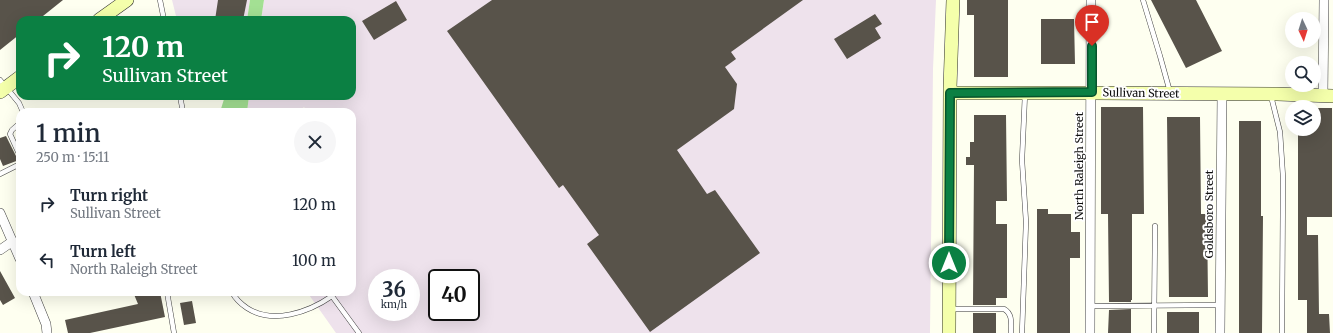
<!DOCTYPE html>
<html lang="en">
<head>
<meta charset="utf-8">
<style>
  body { margin:0; font-family:Merriweather,serif; background:#f6f6f7; color:#1f2937; height:100vh; display:flex; flex-direction:column; font-size:15px; white-space:nowrap }
  * { box-sizing:border-box; margin:0 }
  p { font-size:13px; color:#747a83 }
  .icon { flex:none; width:22px; height:22px; fill:none; stroke:currentColor; stroke-width:2; stroke-linecap:round; stroke-linejoin:round }
  .map { position:relative; flex:1; overflow:hidden }
  .drawer { position:absolute; left:16px; top:108px; width:340px; height:188px; display:flex; flex-direction:column; background:#fff; border-radius:12px; box-shadow:0 4px 16px #0002 }
  .drawer>* { flex:none }
  .top-card { position:absolute; left:16px; top:16px; width:340px; height:84px; border-radius:12px; box-shadow:0 4px 16px #0002; background:#0b8043; color:#fff; overflow:hidden }
  .needle { width:26px; rotate:176deg }
  .tools { position:absolute; left:1285px; top:12px; display:grid; gap:8px }
  .tools a { display:grid; place-items:center; width:36px; height:36px; border-radius:50%; background:#fff; box-shadow:0 4px 16px #0002; font-size:20px }
  .speed { position:absolute; left:368px; top:269px; display:flex; gap:8px; font-size:20px; font-weight:700; text-align:center }
  .speed>* { display:grid; place-content:center; width:52px; height:52px; border-radius:50%; background:#fff; box-shadow:0 4px 16px #0002; line-height:1 }
  .speed small { font-size:10px; font-weight:400 }
  .speed .limit { border:2px solid #111; border-radius:6px; background:#fff; color:#111 }
  .pin { position:absolute; display:grid; place-items:center; width:34px; height:34px; color:#fff; margin:-41px -17px; border-radius:50% 50% 50% 0; rotate:-45deg; box-shadow:0 0 4px #0007 }
  .pin .icon { rotate:45deg }
  .me { position:absolute; width:44px; margin:-22px; rotate:0deg; stroke-linejoin:round; filter:drop-shadow(0 0 3px #0008) }
  .turn { display:flex; align-items:center; gap:14px; height:84px; padding:0 20px; font-size:18px }
  .turn .icon { width:52px; height:52px; stroke-width:2.5 }
  .turn b { display:block; font-size:28px; line-height:34px }
  .round { display:grid; place-items:center; flex:none; width:42px; height:42px; border-radius:21px; background:#f6f6f7 }
  .head { display:flex; align-items:center; justify-content:space-between; height:68px; padding:0 20px }
  h1 { font-size:24px; font-weight:600; line-height:30px }
  ul { padding:0; list-style:none }
  li { display:flex; align-items:center; gap:12px; height:56px; padding:0 20px }
  li div { flex:1 }
  li b { display:block; font-size:15px }
  li em { font-style:normal }
  .map>svg:first-child { display:block }
  .industrial { fill:#eee2ec; fill-rule:evenodd }
  .forest { fill:#a3e093 }
  .building { fill:#58534a }
  .lines { fill:none; stroke-linecap:round; stroke-linejoin:round }
  .lane-casing { stroke:#414141; stroke-width:5.5 }
  .street-casing { stroke:#414141; stroke-width:10 }
  .secondary-casing { stroke:#303030; stroke-width:14 }
  .lane { stroke:#fff; stroke-width:4.5 }
  .street { stroke:#fff; stroke-width:9 }
  .secondary { stroke:#f4ffab; stroke-width:13 }
  .route-casing { stroke:#07532c; stroke-width:10 }
  .route { stroke:#0b8043; stroke-width:7 }
  .labels { text-anchor:middle; stroke-width:4; stroke-linejoin:round; paint-order:stroke }
  .street-label { font-size:11px; fill:#0e0e0e; stroke:#fff }
</style>
</head>
<body>
<div class="map">
<svg width="1333" height="333" viewBox="0 0 1333 333">
  <rect width="100%" height="100%" fill="#fefff0"/>
  <path class="industrial" d="M172,0H250L247,20H177Z
    M264,0H936L933,69L930,333H336L307,292H352V112H308L304,107L298,112H247L249,96H352V20H261ZM377,278H411V312H377ZM437,278H471V312H437Z"/>
  <path class="forest" d="M250,0H264L261,20H247Z
    M225,96H249L247,112H220Z"/>
  <path class="building" d="M0,0H63L38,20H20V34L0,50Z
    M218,0H247L243,20H215Z
    M492,0H803L731,52L736,59L725,67L737,84L734,109L677,150L707,194L715,190L760,253L650,332L587,244L599,235L563,185L559,188L447,31Z
    M967,0H1008V77H974V15H967Z
    M1151,0H1196L1222,51L1186,68Z
    M396,1L407,20L374,40L362,21Z
    M875,14L882,24L875,28L881,38L847,59L834,39Z
    M1041,19H1074L1075,64H1041Z
    M1101,107H1143L1144,214H1132V300H1131V302H1109L1108,214H1101Z
    M1314,108H1332V217H1307V235H1318L1319,314H1329L1330,333H1307V300H1298V129H1314Z
    M974,115H1006L1007,201H996V224H1007V298H996V305H973L974,165H966V157H970V142H974Z
    M1167,117H1200L1201,214H1207L1208,297H1169Z
    M1239,121H1261V216H1263L1262,333H1239Z
    M6,136L17,158L19,160L3,166L0,159V138Z
    M1037,209H1048V214H1071V232H1080V258H1070V333H1037Z
    M0,271L15,298L3,305L0,300Z
    M133,292H160L165,317L90,333H68L65,320L138,304Z
    M192,301L196,323L184,325L180,303Z
    M1131,309V333H1108L1109,310Z
    M1167,312H1199V333H1167Z
    M973,313H996V333H973Z"/>
  <g class="lines">
    <defs>
      <path id="lane" d="M160,0L164,20
        M1143,0L1160,56L1170,92
        M0,80L19,103L23,112
        M180,96L183,112
        M1271,96L1280,132L1283,177L1282,333
        M20,123L12,130L10,134L20,156
        M0,174L20,164
        M167,292L174,333
        M232,292C235,298 241,304 247,308C273,325 309,312 332,296
        M329,292L359,333
        M1090,306L1220,305
        M951,309H1004C1013,314 1011,324 1011,333
        M1022,333L1026,222L1022,160L1025,94
        M1154,333L1155,226"/>
      <path id="street" d="M1323,95L1324,0
        M0,213L20,259
        M0,250L13,241
        M33,292L46,324L47,333
        M1090,333L1091,0
        M1220,333L1222,94"/>
      <path id="secondary" d="M99,20L127,0
        M0,92L20,77
        M950,93H1092L1277,94L1333,96
        M949,333L950,88L953,0"/>
    </defs>
    <use href="#lane" class="lane-casing"/>
    <use href="#street" class="street-casing"/>
    <use href="#secondary" class="secondary-casing"/>
    <use href="#lane" class="lane"/>
    <use href="#street" class="street"/>
    <use href="#secondary" class="secondary"/>
  </g>
  <g class="lines">
    <defs>
      <path id="route" d="M949,263L950,93L1092,92V46"/>
    </defs>
    <use href="#route" class="route-casing"/>
    <use href="#route" class="route"/>
  </g>
  <g class="labels">
    <g class="street-label">
      <text transform="translate(1141 93) rotate(1)" y="4">Sullivan Street</text>
      <text transform="translate(1079 166) rotate(-90)" y="4">North Raleigh Street</text>
      <text transform="translate(1209 214) rotate(-90)" y="4">Goldsboro Street</text>
    </g>
  </g>
</svg>
<div class="tools">
<a><svg class="needle" viewBox="-14 -14 28 28"><path d="M0-13l5 13h-10z" fill="#e53935"/><path d="M0 13l5-13h-10z" fill="#747a83"/></svg></a>
<a><svg class="icon" aria-label="search" viewBox="0 0 24 24"><circle cx="10" cy="10" r="6"/><path d="M15 15l6 6"/></svg></a>
<a><svg class="icon" aria-label="layers" viewBox="0 0 24 24"><path d="M12 4l9 5-9 5-9-5zM3 14l9 5 9-5"/></svg></a>
</div>
<div class="speed"><div>36<small>km/h</small></div><div class="limit">40</div></div>
<div class="pin" style="left:1092px;top:46px;background:#d93025"><svg class="icon" aria-label="arrive" viewBox="0 0 24 24"><path d="M6 21V4h12l-3 4 3 4H6"/></svg></div>
<svg class="me" style="left:949px;top:263px" viewBox="-20 -20 40 40"><circle r="17" fill="#0b8043" stroke="#fff" stroke-width="3"/><path d="M0-11L8 9 0 5-8 9z" fill="#fff"/></svg>
<div class="top-card">
<div class="turn"><svg class="icon" aria-label="right" viewBox="0 0 24 24"><path d="M7 20v-9h11M14 6l5 5-5 5"/></svg><div><b>120 m</b>Sullivan Street</div></div>
</div>
<section class="drawer">
<div class="head"><div><h1>1 min</h1><p>250 m · 15:11</p></div><a class="round"><svg class="icon" aria-label="close" viewBox="0 0 24 24"><path d="M6 6l12 12M18 6L6 18"/></svg></a></div>
<ul>
<li><svg class="icon" aria-label="right" viewBox="0 0 24 24"><path d="M7 20v-9h11M14 6l5 5-5 5"/></svg><div><b>Turn right</b><p>Sullivan Street</p></div><em>120 m</em></li>
<li><svg class="icon" aria-label="left" viewBox="0 0 24 24"><path d="M17 20v-9H6M10 6l-5 5 5 5"/></svg><div><b>Turn left</b><p>North Raleigh Street</p></div><em>100 m</em></li>
</ul>
</section>
</div>
</body>
</html>
